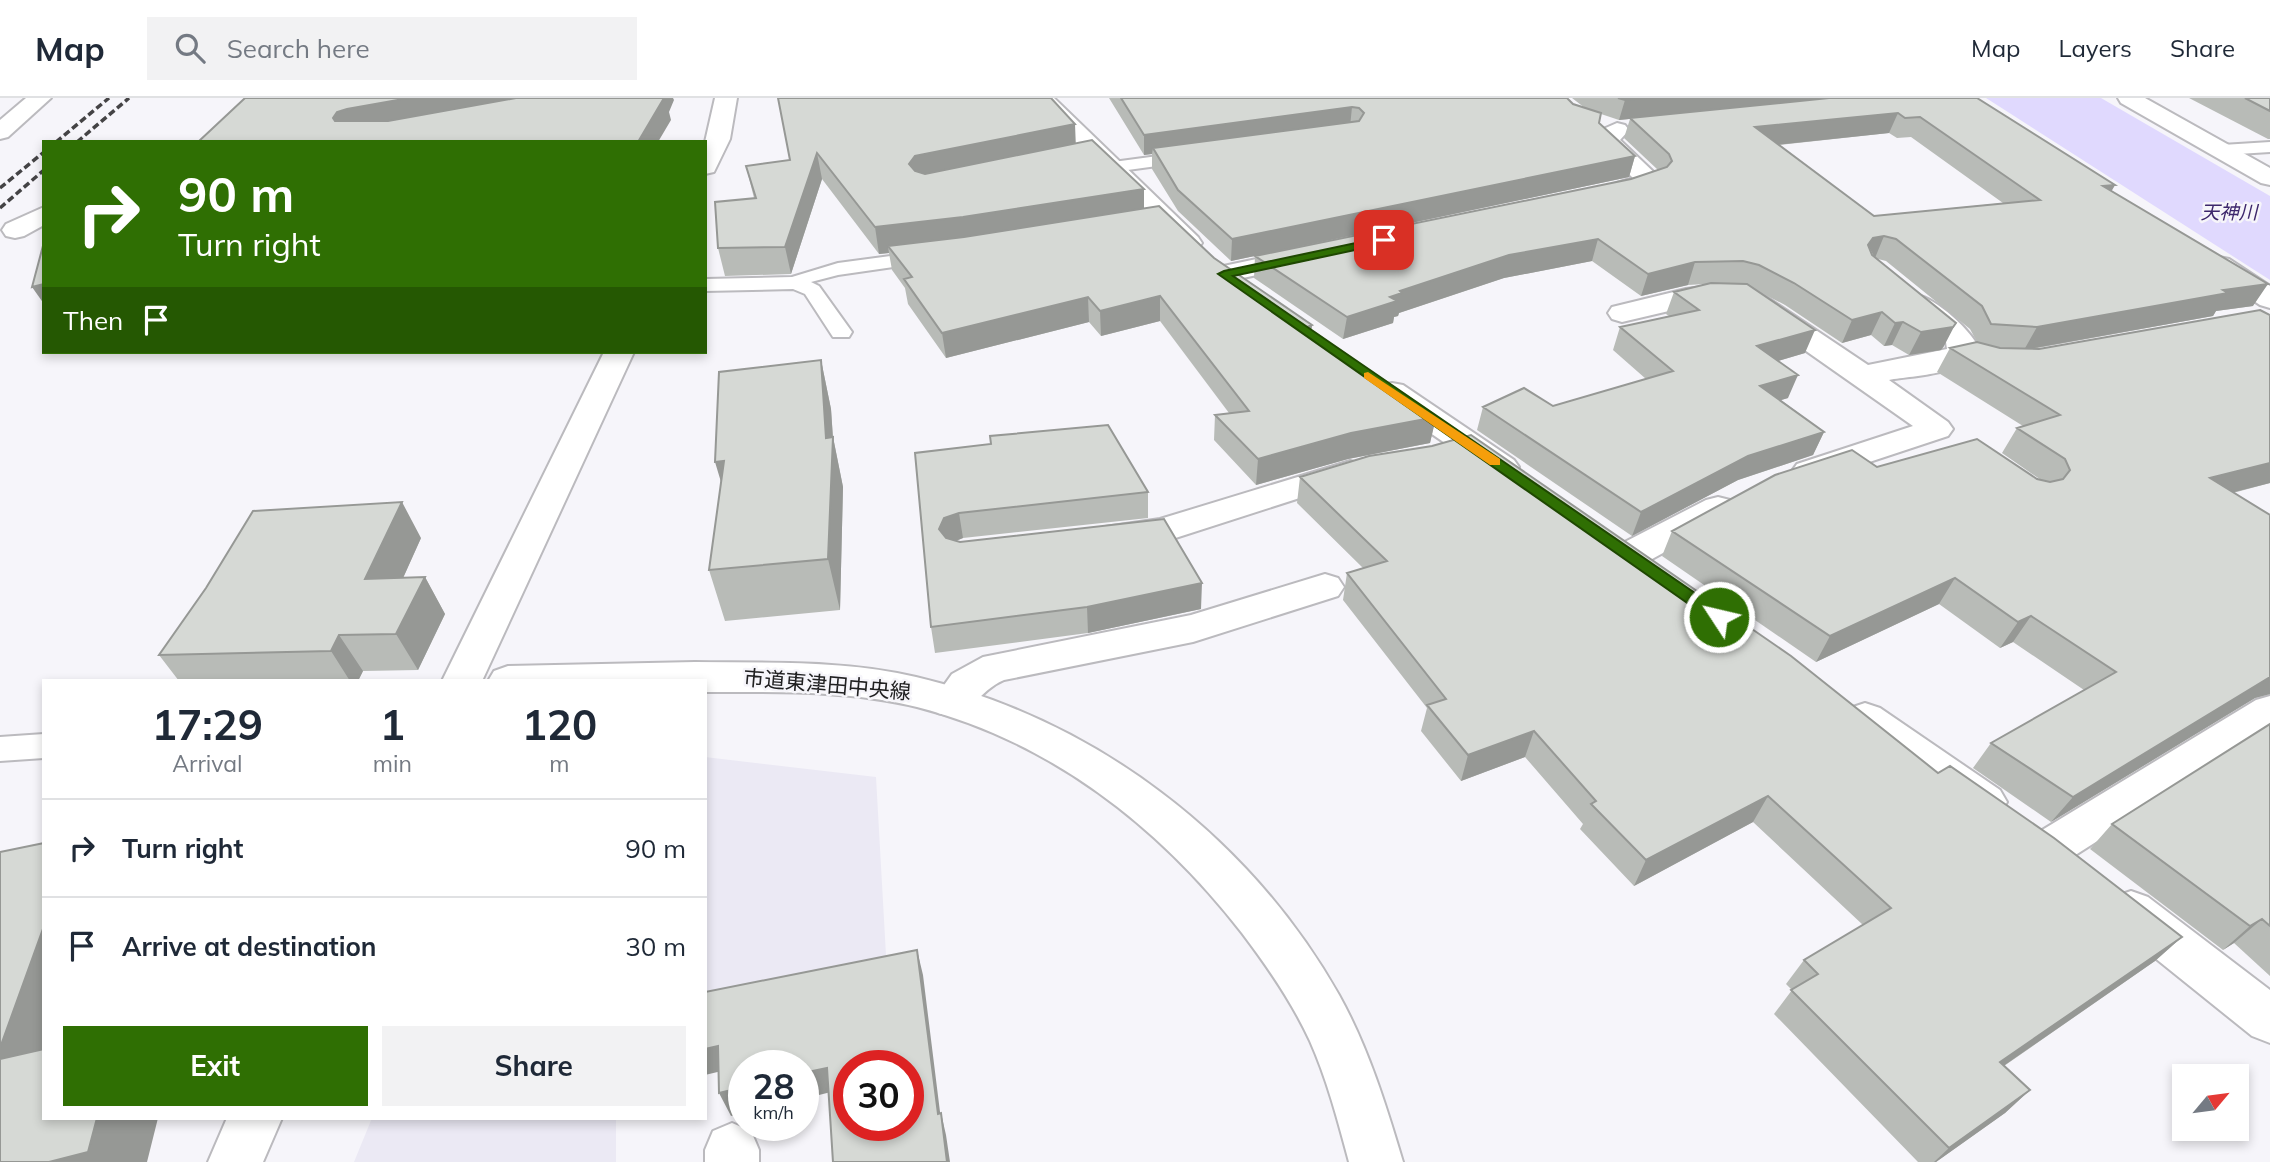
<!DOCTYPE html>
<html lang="en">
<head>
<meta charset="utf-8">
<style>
  body { margin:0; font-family:Mulish,"Noto Sans JP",sans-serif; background:#f2f2f3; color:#1f2937; height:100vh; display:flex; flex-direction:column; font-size:26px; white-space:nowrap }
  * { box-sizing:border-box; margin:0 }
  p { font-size:23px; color:#747a83 }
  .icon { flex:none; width:38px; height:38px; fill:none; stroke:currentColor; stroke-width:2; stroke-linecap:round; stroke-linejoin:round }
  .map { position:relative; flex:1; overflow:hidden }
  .side { position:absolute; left:42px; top:581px; width:665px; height:441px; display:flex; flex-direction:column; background:#fff; border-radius:0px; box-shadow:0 4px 10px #0003 }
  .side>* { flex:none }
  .hud { position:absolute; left:42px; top:42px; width:665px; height:214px; border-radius:0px; box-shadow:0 4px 10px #0003; background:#2f6f03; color:#fff; overflow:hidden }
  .needle { width:46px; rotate:61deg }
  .tools { position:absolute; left:2172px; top:966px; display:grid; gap:14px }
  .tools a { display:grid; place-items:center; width:77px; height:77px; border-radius:0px; background:#fff; box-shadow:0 4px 10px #0003; font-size:35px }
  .speed { position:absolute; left:728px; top:952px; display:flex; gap:14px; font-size:35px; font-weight:700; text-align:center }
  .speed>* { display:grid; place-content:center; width:91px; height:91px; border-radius:50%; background:#fff; box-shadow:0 4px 10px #0003; line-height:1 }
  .speed small { font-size:18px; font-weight:400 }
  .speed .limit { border:10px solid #d22; background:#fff; color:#111 }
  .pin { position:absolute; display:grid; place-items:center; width:60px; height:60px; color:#fff; margin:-30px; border-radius:14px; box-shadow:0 4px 10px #0006 }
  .me { position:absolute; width:77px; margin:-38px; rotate:305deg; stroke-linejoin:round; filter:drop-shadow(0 0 5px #0008) }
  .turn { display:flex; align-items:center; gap:24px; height:147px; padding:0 21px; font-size:32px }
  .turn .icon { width:91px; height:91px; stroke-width:2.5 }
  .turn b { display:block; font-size:49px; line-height:60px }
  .then { display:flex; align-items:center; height:66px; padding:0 21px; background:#0003; gap:14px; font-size:26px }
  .eta { display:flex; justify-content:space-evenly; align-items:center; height:119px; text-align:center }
  .eta b { font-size:42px; font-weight:700; line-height:49px }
  .action { display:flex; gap:14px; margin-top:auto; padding:14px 21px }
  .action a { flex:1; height:80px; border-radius:0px; background:#2f6f03; color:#fff; font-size:28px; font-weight:700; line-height:80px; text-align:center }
  .action a+a { background:#f2f2f3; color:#1f2937 }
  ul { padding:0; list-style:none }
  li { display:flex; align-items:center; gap:21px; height:98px; padding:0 21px; border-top:2px solid #e0e1e3 }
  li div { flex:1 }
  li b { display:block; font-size:26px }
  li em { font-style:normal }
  header { display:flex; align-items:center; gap:42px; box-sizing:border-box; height:98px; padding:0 35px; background:#fff; border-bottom:2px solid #e0e1e3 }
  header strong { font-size:33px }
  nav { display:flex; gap:38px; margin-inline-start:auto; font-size:24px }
  .search { width:490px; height:63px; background:#f2f2f3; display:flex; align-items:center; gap:18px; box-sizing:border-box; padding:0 24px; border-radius:0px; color:#747a83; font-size:26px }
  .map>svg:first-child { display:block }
  .built { fill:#ebe9f4 }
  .water { fill:#e0d9fe }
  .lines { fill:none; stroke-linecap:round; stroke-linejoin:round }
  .lane-casing { stroke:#bbbabe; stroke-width:4 }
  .street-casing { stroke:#bbbabe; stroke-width:4 }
  .secondary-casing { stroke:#bbbabe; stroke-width:4 }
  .highway-casing { stroke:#bbbabe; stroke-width:4 }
  .lane { fill:#fff; fill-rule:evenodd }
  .street { fill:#fff; fill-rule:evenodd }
  .secondary { fill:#fff; fill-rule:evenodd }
  .highway { fill:#fff; fill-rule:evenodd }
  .rail { stroke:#444345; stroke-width:3.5; stroke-dasharray:7 3.5; stroke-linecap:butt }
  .wall { fill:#b8bbb7; fill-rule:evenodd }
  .shaded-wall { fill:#969895 }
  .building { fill:#d6d9d5; stroke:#969895; stroke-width:2; fill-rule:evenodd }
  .route { fill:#2f6f03; stroke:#1f4802; stroke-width:2 }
  .slow { fill:#f59e0b }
  .labels { text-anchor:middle; stroke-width:5; stroke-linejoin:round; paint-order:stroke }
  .far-water-label { font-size:19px; font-style:italic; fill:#3d276c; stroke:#f6f5fa }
  .street-label { font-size:21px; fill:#202021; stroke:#f6f5fa }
</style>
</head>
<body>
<header>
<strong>Map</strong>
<div class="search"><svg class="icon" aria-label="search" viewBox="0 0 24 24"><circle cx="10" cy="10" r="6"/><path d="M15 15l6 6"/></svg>Search here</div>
<nav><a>Map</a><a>Layers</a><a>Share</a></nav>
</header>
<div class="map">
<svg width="2270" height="1064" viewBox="0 0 2270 1064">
  <rect width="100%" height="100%" fill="#f6f5fa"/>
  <path class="built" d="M705,659L876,679L887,875L705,914Z
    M372,1020H616V1064H354Z"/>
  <path class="water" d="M1986,0H2101L2270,98V182Z"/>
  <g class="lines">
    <defs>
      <path id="lane" d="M2270,44V54L2222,57L2213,52L2222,47Z
        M1188,54L1194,55L1197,59L1194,63L1113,74L1104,69L1113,64Z
        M928,153L935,155L938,159L935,163L838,177L811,184L819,188L852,234L849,239H833L805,196L793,191L705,193V181L792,179L838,165Z
        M44,636V660L0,663V639Z"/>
      <path id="street" d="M1030,0H1054L1198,139L1202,145L1198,151L1189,153L1180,151Z
        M2118,0H2145L2270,70V87L2261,85L2121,5Z
        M1617,25L1625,27L1629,32L1620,42L1663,83L1660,88L1610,103L1601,100L1597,95L1601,90L1633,80L1596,44L1601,32Z
        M44,109V127L24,138L15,140L6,138L2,132L6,126Z
        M1304,151L1314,153L1318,159L1314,165L1224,184L1214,182L1210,176L1214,170Z
        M2219,159L2229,161L2270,188V210L2260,207L2209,173L2205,167L2209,161Z
        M1719,187L1759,194L1868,267L1947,251L1946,244L1898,202L1902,196C1926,190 1966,227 1978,248C1971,277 1915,277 1889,282L1948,324L1953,331L1948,338L1821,380L1809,383L1797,380L1792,373L1797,366L1913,328L1739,206L1703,205L1622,224L1612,221L1608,215L1612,209L1686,191Z
        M1392,285L1403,287L1514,362L1519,369L1514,376L1502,379L1490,376L1381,301L1376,294L1381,287Z
        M1350,363L1362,366L1367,373L1362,380L1163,444L1118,449L1105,445L1100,437L1105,429L1160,421Z
        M1718,399L1730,402L1735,410L1730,418L1643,466L1630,469L1617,466L1612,457L1617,448L1706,402Z
        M1325,476L1338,480L1344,489L1338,498L1193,544L1004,582C972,596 972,625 938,615L932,604L952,576L983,559L1191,517Z
        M2270,598V633L2066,763L2050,769L2034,763L2027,750L2034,737L2256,602Z
        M1865,605L1880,610L2000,692L2007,704L2000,716L1985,722L1970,716L1850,632L1844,621L1850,610Z
        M2131,793L2148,799L2270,892V945L2252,938L2114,827L2107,813L2114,799Z
        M732,1025L751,1033L759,1052V1064H705V1052L713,1033Z"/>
      <path id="secondary" d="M715,0H737L730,41L714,74L705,76V44Z
        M604,254H634L482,583H442Z
        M695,564C768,565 845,562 916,579C1094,621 1248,737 1339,897C1368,949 1386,1007 1403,1064H1349C1338,1023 1327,981 1310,943C1292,904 1267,868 1242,835C1159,728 1050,643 917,609C849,592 775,594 705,594V583H488L494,573L508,568Z
        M227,1020H282L263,1064H208Z"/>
      <path id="highway" d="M26,0H51L8,39L0,41V22Z"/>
    </defs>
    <use href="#lane" class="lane-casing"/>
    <use href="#street" class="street-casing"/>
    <use href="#secondary" class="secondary-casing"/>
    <use href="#highway" class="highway-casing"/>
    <use href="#lane" class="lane"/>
    <use href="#street" class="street"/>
    <use href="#secondary" class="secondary"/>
    <use href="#highway" class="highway"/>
    <path class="rail" d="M56,44L109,0
      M77,44L129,0
      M0,90L44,54
      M0,110L44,72"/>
  </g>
  <path class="wall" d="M778,0L1076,45L1144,111L1312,227L1311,234L1436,319L1430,345L1348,361L1256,387L1214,342L1215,317L1229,315L1160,223L1101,238L1089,224L946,260L908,206L905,190L892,172L889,155L879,156L822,81L791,176L725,178L718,150L754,100L746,68L790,62Z
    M1109,0H1567L1573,6L1585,10L1572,0H1977L2115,87L2111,93L2253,208L2216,213L2213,218L2032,251H2039L2270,217V385L2233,395L2270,417V596L2255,600L2051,724L1973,670L1991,645L2084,592L2013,544L2000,550L1939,506L1816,564L1662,458L1672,433L1877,369L2041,382L2002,355L2017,330L2023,328L1937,274L1950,250L1977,244L1970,231L1886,163L1878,161L1944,248L1941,252L1909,257L1892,247L1884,248L1871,237L1842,245L1785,207L1758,193L1805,255L1778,263L1788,300L1781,302L1824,334L1813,357L1738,382L1632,438L1477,332L1483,309L1553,308L1646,281L1613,252L1620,229L1669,218L1666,216L1674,194L1705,186L1688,187L1641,198L1592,163L1504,180L1399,215L1398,218L1394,219L1393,225L1343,241L1254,180L1255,158L1631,81L1658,72L1624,40L1630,21L1619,22L1601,16L1599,25L1635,58L1629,79L1231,163L1178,113L1152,71V56L1144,57ZM1889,35L1897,40L1911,39L2003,105L1874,118L1779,47Z
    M2189,0H2270V41H2268Z
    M340,254H428L341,255Z
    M821,262L831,311L833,339L843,389L840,512L725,523L709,472Z
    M915,355L1148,394V420L963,440L956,443L1201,511L1088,535L935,555L931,529Z
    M1300,379L1938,675L2182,839L2155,863L2004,968L2030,992L2005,1015L1936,1064H1918L1774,916L1792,892L1786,886L1804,862L1863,827L1753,724L1634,788L1580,731L1583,726L1525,659L1461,683L1421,633L1427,610L1343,502L1347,475L1363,470L1297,405Z
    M421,440L403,480L425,479L445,516L418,572L363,573L358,583H179L159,557Z
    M2270,626V878L2234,845L2223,852L2090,751L2112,726Z"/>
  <path class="shaded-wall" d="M409,0H537L348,37L333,20L337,14L347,11Z
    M658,0H673L674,2L669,14L671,22L658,44H638Z
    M1646,0H1833L1619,22L1625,2Z
    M1352,9L1350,29L1153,50L1152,56L1144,57V37Z
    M1898,15L1889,35L1748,50L1755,29Z
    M1075,26L1076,51L912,92L909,66L915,58Z
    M817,55L822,81L791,176L785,149Z
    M1635,58L1629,79L1231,163L1232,141Z
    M2115,87L2103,108V88Z
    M1144,91V118L966,146L888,148L889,155L879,156L875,129Z
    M1884,138L1875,160L1868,147L1873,140Z
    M1598,141L1592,163L1504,180L1399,215L1398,218L1394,219L1393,225L1343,241L1347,219L1400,193L1509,157Z
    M1695,164L1688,187L1641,198L1648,176Z
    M44,186V206L32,189Z
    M2268,186L2253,208L2216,213L2213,218L2024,252L2037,229L2223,192Z
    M1160,198V223L1101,238L1100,213Z
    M1088,199L1089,224L946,260L942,235Z
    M1882,214L1871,237L1842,245L1852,222Z
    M1903,224L1892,247L1884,248L1895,225Z
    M1956,225L1944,248L1941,252L1909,257L1921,234Z
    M1312,227L1309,252L1305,230Z
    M1815,232L1805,255L1748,272L1757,248Z
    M821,262L831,311L833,342V339L843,389L840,512L828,461L826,340Z
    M1798,277L1788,300L1750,311L1760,288Z
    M1436,319L1430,345L1348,361L1256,387L1258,361L1351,335Z
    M1824,334L1813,357L1738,382L1632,438L1641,414L1748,358Z
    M724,363L730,414L715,364Z
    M2270,365V385L2191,405L2210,380Z
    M402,404L421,440L386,518L365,481Z
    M959,415L963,440L948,446L939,431L944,420Z
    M425,479L445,516L418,572L396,536Z
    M1955,480L1939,506L1816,564L1830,538Z
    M1202,485L1201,511L1088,535L1087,509Z
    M2031,518L2013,544L2000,550L2018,524Z
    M339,537L363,573L358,583H350L331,553Z
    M2270,579V596L2255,600L2051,724L2073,699Z
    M1534,633L1525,659L1461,683L1468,657Z
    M1768,698L1753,724L1634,788L1646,762Z
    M2262,821L2234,845L2223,852L2250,828Z
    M44,828V998L0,965V950Z
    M2182,839L2155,863L1976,987L2000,964Z
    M917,852L923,877L943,1038L938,1016Z
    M718,948L730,971L705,977V951Z
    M827,970L835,993L803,1001V975Z
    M744,989V1015L731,1018L719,995Z
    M2030,992L2005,1015L1936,1064H1934L1949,1050Z
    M941,1015L946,1037L950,1064H947Z
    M97,1020H158L147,1064H49Z"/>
  <path class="building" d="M245,0H409L347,11L337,14L333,20L335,23H388L516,0H664L638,44H198Z
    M778,0H1051L1075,26L915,58L909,66L915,73L925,76L1092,42L1144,91L963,119L875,129L817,55L785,149L718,150L715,104L756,100L746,68L790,62Z
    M1121,0H1567L1573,6L1601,15L1599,25L1635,58L1232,141L1178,92L1153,50L1359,23L1364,15L1359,10L1352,9L1144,37Z
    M1618,0H1646L1625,2Z
    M1829,0H1977L2115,87L2103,88L2268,186L2223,192L2228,195L2037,229L1991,226L1982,208L1896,141L1884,138L1873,140L1868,147L1872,157L1956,225L1953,229L1921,234L1903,224L1895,225L1882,214L1852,222L1794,185L1759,167L1743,163L1695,164L1648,176L1598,141L1509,157L1400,193L1402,195L1390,199L1397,203L1347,219L1255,158L1631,81L1667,69L1672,63L1669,56L1630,20ZM1898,15L1905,20L1920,19L2040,102L1874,118L1755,29Z
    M2245,0H2270V13Z
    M1159,108L1214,160L1312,227L1305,230L1436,319L1351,335L1258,361L1215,317L1249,313L1160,198L1100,213L1088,199L942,235L904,181L912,179L888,148L964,139Z
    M44,144V186L32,189Z
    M1711,185L1747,186L1815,232L1757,248L1798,277L1760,288L1824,334L1748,358L1641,414L1483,309L1524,290L1553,308L1673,273L1620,229L1699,212L1674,194Z
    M2260,212L2270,217V365L2210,380L2270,417V579L2073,699L1991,645L2116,574L2031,518L2018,524L1955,480L1830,538L1672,433L1775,377L1852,352L1877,369L1977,341L2037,381L2050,384L2063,381L2070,372L2065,361L2017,330L2060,317L1950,250L1977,244L2000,250L2039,251Z
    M821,262L826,340L833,339L828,461L709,472L724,363L715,364L719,274Z
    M1108,327L1148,394L959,415L944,420L939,431L946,440L960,444L1164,421L1202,485L1087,509L931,529L915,355L991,346L990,338Z
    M1471,337L1791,558L1938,675L1950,668L2054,740L2182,839L2000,964L2030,992L1949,1050L1791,892L1818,876L1804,862L1891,810L1768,698L1646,762L1591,706L1596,703L1534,633L1468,657L1427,607L1446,601L1347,475L1387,463L1300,379L1369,358L1432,348Z
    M402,404L365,481L425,479L396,536L339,537L331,553L159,557L206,490L253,413Z
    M2270,626V828L2262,821L2250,828L2112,726Z
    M44,745V828L0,950V754Z
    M917,852L938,1016L941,1015L947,1064H833L827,970L803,975V968H744V989L719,995L718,948L705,951V894ZM849,968H908V1027H849Z
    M44,951V1020H97L88,1054L49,1064H0V961Z"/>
  <path class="route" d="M1384,139L1388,140V145L1233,178L1724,515L1727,519L1724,523H1713L1218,176L1224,173Z"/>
  <path class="slow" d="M1368,274L1500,361V367H1490L1364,280V275Z"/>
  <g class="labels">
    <g class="far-water-label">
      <text x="2229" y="121">天神川</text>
    </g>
    <g class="street-label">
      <text transform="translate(827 587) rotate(5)" y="7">市道東津田中央線</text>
    </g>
  </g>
</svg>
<div class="tools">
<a><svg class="needle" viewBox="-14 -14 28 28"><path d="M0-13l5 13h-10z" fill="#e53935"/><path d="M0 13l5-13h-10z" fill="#747a83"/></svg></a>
</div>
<div class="speed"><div>28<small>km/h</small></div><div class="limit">30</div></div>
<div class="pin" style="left:1384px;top:142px;background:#d93025"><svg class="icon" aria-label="arrive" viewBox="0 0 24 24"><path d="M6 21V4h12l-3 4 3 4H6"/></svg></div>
<svg class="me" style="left:1719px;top:519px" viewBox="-20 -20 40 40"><circle r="17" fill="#2f6f03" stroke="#fff" stroke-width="3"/><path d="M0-11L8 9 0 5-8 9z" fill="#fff"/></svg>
<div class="hud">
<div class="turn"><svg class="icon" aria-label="right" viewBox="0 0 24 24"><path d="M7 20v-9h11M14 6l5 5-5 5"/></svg><div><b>90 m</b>Turn right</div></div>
<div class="then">Then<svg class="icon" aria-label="arrive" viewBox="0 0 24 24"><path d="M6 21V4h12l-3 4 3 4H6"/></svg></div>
</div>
<section class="side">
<div class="eta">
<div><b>17:29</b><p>Arrival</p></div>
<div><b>1</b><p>min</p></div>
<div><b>120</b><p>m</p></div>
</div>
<ul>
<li><svg class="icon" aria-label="right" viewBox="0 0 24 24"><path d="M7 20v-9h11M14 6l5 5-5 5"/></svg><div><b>Turn right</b></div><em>90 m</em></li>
<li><svg class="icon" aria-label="arrive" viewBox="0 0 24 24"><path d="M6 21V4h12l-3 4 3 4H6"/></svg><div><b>Arrive at destination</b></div><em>30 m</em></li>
</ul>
<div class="action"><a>Exit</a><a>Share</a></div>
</section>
</div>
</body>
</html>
